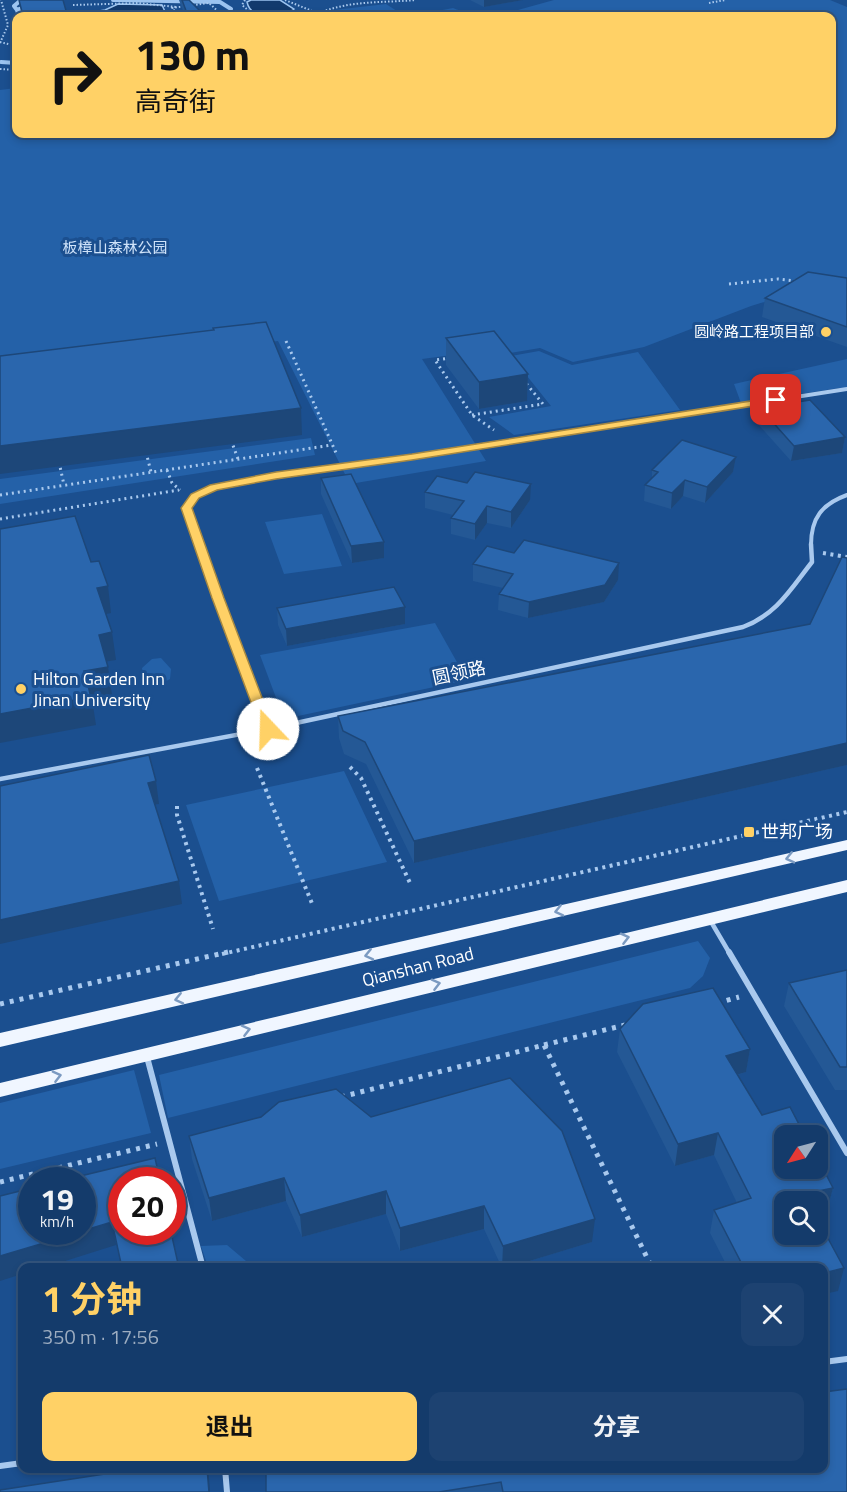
<!DOCTYPE html>
<html lang="zh">
<head>
<meta charset="utf-8">
<style>
  body { margin:0; font-family:"Titillium Web","Noto Sans SC",sans-serif; background:#1d4271; color:#f1f3f6; height:100vh; display:flex; flex-direction:column; font-size:22px; white-space:nowrap }
  * { box-sizing:border-box; margin:0 }
  p { font-size:20px; color:#9dadc1 }
  .icon { flex:none; width:33px; height:33px; fill:none; stroke:currentColor; stroke-width:2; stroke-linecap:round; stroke-linejoin:round }
  .map { position:relative; flex:1; overflow:hidden }
  .drawer { position:absolute; left:18px; top:1263px; width:810px; height:210px; display:flex; flex-direction:column; background:#143b6b; border-radius:12px; box-shadow:0 3px 9px #0003,0 0 0 2px #33557e }
  .drawer>* { flex:none }
  .hud { position:absolute; left:12px; top:12px; width:824px; height:126px; border-radius:12px; box-shadow:0 3px 9px #0003,0 0 0 2px #33557e; background:#ffd166; color:#111; overflow:hidden }
  .needle { width:39px; rotate:234deg }
  .tools { position:absolute; left:774px; top:1125px; display:grid; gap:12px }
  .tools a { display:grid; place-items:center; width:54px; height:54px; border-radius:12px; background:#143b6b; box-shadow:0 3px 9px #0003,0 0 0 2px #33557e; font-size:30px }
  .speed { position:absolute; left:18px; top:1167px; display:flex; gap:12px; font-size:30px; font-weight:700; text-align:center }
  .speed>* { display:grid; place-content:center; width:78px; height:78px; border-radius:50%; background:#143b6b; box-shadow:0 3px 9px #0003,0 0 0 2px #33557e; line-height:1 }
  .speed small { font-size:15px; font-weight:400 }
  .speed .limit { border:9px solid #d22; background:#fff; color:#111 }
  .pin { position:absolute; display:grid; place-items:center; width:51px; height:51px; color:#fff; margin:-26px; border-radius:12px; box-shadow:0 3px 9px #0006 }
  .me { position:absolute; width:66px; margin:-33px; rotate:339deg; stroke-linejoin:round; filter:drop-shadow(0 0 4px #0008) }
  .turn { display:flex; align-items:center; gap:21px; height:126px; padding:0 24px; font-size:27px }
  .turn .icon { width:78px; height:78px; stroke-width:2.5 }
  .turn b { display:block; font-size:42px; line-height:51px }
  .round { display:grid; place-items:center; flex:none; width:63px; height:63px; border-radius:12px; background:#1d4271 }
  .head { display:flex; align-items:center; justify-content:space-between; height:102px; padding:0 24px }
  h1 { font-size:36px; font-weight:700; line-height:45px; color:#ffd166 }
  .button { display:flex; gap:12px; margin-top:auto; padding:12px 24px }
  .button a { flex:1; height:69px; border-radius:12px; background:#ffd166; color:#111; font-size:24px; font-weight:700; line-height:69px; text-align:center }
  .button a+a { background:#1d4271; color:#f1f3f6 }
  .map>svg:first-child { display:block }
  .green { fill:#2461a8 }
  .water { fill:#123a6d; stroke:#9cc4f0; stroke-width:1.5 }
  .lines { fill:none; stroke-linecap:round; stroke-linejoin:round }
  .stream { stroke:#9cc4f0; stroke-width:4 }
  .path-far3 { stroke:#a9c9ee; stroke-width:2; stroke-dasharray:1.5 2; stroke-linecap:butt }
  .path-far2 { stroke:#a9c9ee; stroke-width:3; stroke-dasharray:2 4; stroke-linecap:butt }
  .path-far1 { stroke:#a9c9ee; stroke-width:4; stroke-dasharray:3 4.5; stroke-linecap:butt }
  .path { stroke:#a9c9ee; stroke-width:5; stroke-dasharray:4 6; stroke-linecap:butt }
  .service-far2 { stroke:#a9c9ee; stroke-width:4 }
  .service-far1 { stroke:#a9c9ee; stroke-width:4.5 }
  .service { stroke:#a9c9ee; stroke-width:6 }
  .primary { fill:#f0f6ff; fill-rule:evenodd }
  .wall { fill:#245895 }
  .shaded-wall { fill:#1d4779 }
  .building { fill:#2a66ad; stroke:#1d4779; stroke-width:1.5 }
  .oneway { stroke:#7b9ac1 }
  .route { fill:#ffd166; stroke:#a68842; stroke-width:1.5 }
  .poi-dot { fill:#ffd166; stroke:#1b4f8f; stroke-width:2 }
  .labels { text-anchor:middle; stroke-width:6; stroke-linejoin:round; paint-order:stroke }
  .far-park-label { font-size:15px; fill:#cfe3fa; stroke:#1b4f8f }
  .far-poi-label { font-size:15px; fill:#fff; stroke:#1b4f8f; text-anchor:end }
  .street-label { font-size:18px; fill:#fff; stroke:#1b4f8f }
  .poi-label { font-size:18px; fill:#fff; stroke:#1b4f8f; text-anchor:start }
</style>
</head>
<body>
<div class="map">
<svg width="847" height="1492" viewBox="0 0 847 1492">
  <rect width="100%" height="100%" fill="#1b4f8f"/>
  <path class="green" d="M554,0H830L847,7V290H804L751,306L644,347L573,362L540,348L510,353L505,348L422,359L486,461L350,484L278,341L0,378V90L16,88V134H831V16H496Z
    M386,4L400,13L370,16H317L334,10Z
    M453,8C470,16 474,5 495,15L428,16L422,14Z
    M539,351L572,365L638,352L680,410L514,435L489,417L551,406L511,356Z
    M847,359V390L839,388L741,403L734,384Z
    M311,438L315,455L0,504V479Z
    M322,514L342,566L284,574L265,522Z
    M435,623L467,680L284,719L260,655Z
    M161,658L171,669L170,679C159,686 150,684 143,674L142,668L152,659Z
    M344,771L387,862L219,901L186,805Z
    M698,941L710,958L703,976L690,988L168,1118L159,1075Z
    M134,1070L151,1133L0,1169V1103Z
    M227,1245L246,1261L258,1267H208L201,1246Z"/>
  <path class="water" d="M251,0H280L294,9C282,20 251,21 247,2Z
    M118,4L162,5L167,16H68L105,10Z"/>
  <g class="lines">
    <path class="stream" d="M113,0L220,2L231,9
      M17,10L14,6L21,0
      M19,16L17,10L28,6
      M16,24L12,30L16,33
      M1,62L16,63"/>
    <path class="path-far3" d="M245,0L242,5L255,16
      M285,0L317,13
      M709,3L725,0
      M73,5L138,3L176,7
      M179,16L172,8L209,3L223,16
      M313,16C344,0 382,3 416,0
      M0,42L16,46
      M0,43L8,25L1,0
      M0,69L16,70"/>
    <path class="path-far2" d="M729,284L778,279L796,281
      M286,341L337,455
      M451,358L435,360L472,415L494,430
      M472,415L543,404L525,382
      M231,440L238,459
      M146,452L151,472
      M59,462L64,485
      M167,470L172,483L180,490
      M0,495L332,445
      M0,519L179,490"/>
    <path class="path-far1" d="M823,553L847,557
      M350,767L361,778L410,883
      M257,768L313,906
      M177,806V815L213,929
      M222,954L847,812"/>
    <path class="path" d="M717,1003L739,997
      M0,1004L228,952
      M544,1045L625,1025
      M341,1097L544,1045L652,1268
      M0,1182L157,1144"/>
    <path class="service-far2" d="M200,545L187,508L195,496L214,487L275,475L412,457L847,389
      M811,545C811,518 822,504 847,495"/>
    <path class="service-far1" d="M199,544L268,729
      M0,779L268,729L743,627C777,614 790,590 812,562L811,544
      M710,920L730,954"/>
    <path class="service" d="M729,952L847,1153
      M147,1057L203,1268
      M824,1362L847,1359
      M0,1466L22,1463
      M225,1468L227,1492"/>
    <path class="primary" d="M847,840V850L0,1047V1033Z
      M847,880V892L0,1097V1083Z"/>
  </g>
  <path class="wall" d="M19,0H63L67,16H22Z
    M179,0H189L205,16H185Z
    M470,0H523L484,7Z
    M847,278V347L762,317L765,298Z
    M446,338L528,374L527,401L479,409L446,365Z
    M760,408L845,437L842,453L791,461L757,423Z
    M736,457L733,472L705,503L683,496L671,509L644,501L645,485L652,478V470Z
    M321,478L384,558L352,563L321,494Z
    M425,492L530,500L511,528L487,523L475,540L451,534V518L453,515L425,508Z
    M473,564L618,580L604,602L528,618L498,610L499,594L503,588L473,581Z
    M405,607V624L287,646L278,625L277,608Z
    M338,716L847,765L414,863L366,764L344,754L339,738Z
    M847,970V1090H835L784,1006L789,983Z
    M620,1029L750,1049L746,1072L737,1075L762,1115L833,1188L827,1210L818,1212V1202H784L838,1291L824,1268H728L710,1233L714,1210L737,1203L714,1155L675,1166L617,1052Z
    M261,1117H371L592,1242L506,1268H502L484,1229L400,1251L386,1214L302,1237L286,1201L212,1221L192,1159L189,1136Z
    M847,1389V1492H266Z"/>
  <path class="shaded-wall" d="M484,0H523L484,7Z
    M528,374L527,401L479,409V382Z
    M301,408L302,435L0,474V446Z
    M845,437L842,453L791,461L794,446Z
    M736,457L733,472L705,503L707,487Z
    M685,480L683,496L671,509L672,493Z
    M531,484L530,500L511,528V512Z
    M487,506V523L475,540V524Z
    M384,542V558L352,563L351,546Z
    M619,563L618,580L604,602L528,618L529,602Z
    M108,586L111,613L101,615L97,588Z
    M405,607V624L287,646L286,629Z
    M112,632L116,660L103,662L99,635Z
    M108,667L112,695L92,699L96,725L0,743V714L84,671Z
    M847,743V765L414,863V841Z
    M156,781L159,804L151,805L148,783Z
    M179,881L182,904L0,944V920Z
    M750,1049L746,1072L722,1079L726,1056Z
    M718,1133L714,1155L675,1166L678,1144Z
    M284,1178L286,1201L212,1221L209,1198Z
    M833,1188L827,1210L818,1212V1202H801L803,1194Z
    M386,1191V1214L302,1237L300,1215Z
    M484,1206V1229L400,1251V1228Z
    M595,1219L592,1242L506,1268H502L503,1246Z
    M112,1222L116,1245L43,1268H22V1274L0,1281V1256Z
    M844,1268L838,1291L824,1294V1273Z
    M207,1468L209,1478L210,1492H209Z"/>
  <path class="building" d="M19,0H63L67,14L23,16Z
    M182,0H189L205,16H188Z
    M808,272L847,278V327L765,298Z
    M266,322L301,408L0,446V356L214,330L213,328Z
    M494,331L528,374L479,382L446,338Z
    M810,400L845,437L794,446L760,408Z
    M682,440L736,457L707,487L685,480L672,493L645,485L658,472L652,470Z
    M475,472L531,484L511,512L487,506L475,524L451,518L464,501L425,492L437,476L467,483Z
    M351,474L384,542L351,546L321,478Z
    M75,516L91,562L99,561L108,586L97,588L112,632L99,635L108,667L84,671L91,697L0,714V529Z
    M524,540L619,563L605,585L529,602L499,594L513,574L473,564L487,546L514,553Z
    M842,557L847,558V743L414,841L365,742L343,731L338,716L810,624Z
    M394,587L405,607L286,629L277,608Z
    M149,755L156,781L148,783L179,881L0,920V786Z
    M847,970V1067H840L789,983Z
    M713,988L750,1049L726,1056L762,1115L790,1107L805,1136H784V1168H818V1159L833,1188L803,1194L807,1202H784V1234H818V1220L844,1268L824,1273V1268H744L714,1210L751,1198L718,1133L678,1144L620,1029L643,1004Z
    M510,1078L562,1131L595,1219L503,1246L484,1206L400,1228L386,1191L300,1215L284,1178L209,1198L189,1136L261,1117L279,1102L336,1089L371,1117Z
    M155,1158L160,1180H122V1232H171L179,1268H122L112,1222L82,1231V1180H64Z
    M32,1188V1232H81L0,1256V1196Z
    M847,1389V1492H503L501,1482L439,1492H266V1468H824V1392Z
    M144,1468H207L209,1492H0V1490Z"/>
  <defs><path id="oneway-chevron" d="M-2-3.5L2.5 0L-2 3.5" fill="none" stroke-width="1.6" stroke-linecap="round" stroke-linejoin="round" transform="scale(1.5)"/></defs>
  <g class="oneway">
    <use href="#oneway-chevron" transform="translate(790 858) rotate(167)"/>
    <use href="#oneway-chevron" transform="translate(559 911) rotate(167)"/>
    <use href="#oneway-chevron" transform="translate(625 938) rotate(-14)"/>
    <use href="#oneway-chevron" transform="translate(369 955) rotate(167)"/>
    <use href="#oneway-chevron" transform="translate(436 984) rotate(-14)"/>
    <use href="#oneway-chevron" transform="translate(179 999) rotate(167)"/>
    <use href="#oneway-chevron" transform="translate(246 1030) rotate(-14)"/>
    <use href="#oneway-chevron" transform="translate(57 1076) rotate(-14)"/>
  </g>
  <path class="route" d="M776,397L779,398V402L412,460L276,479L217,490L199,498L192,508L224,598L274,729L268,733L261,729L212,598L181,508L191,494L210,485L276,472L412,454Z"/>
  <g class="poi-dot">
    <circle cx="826" cy="332" r="6"/>
    <circle cx="21" cy="689" r="6"/>
    <rect x="743" y="826" width="12" height="12" rx="3"/>
  </g>
  <g class="labels">
    <g class="far-park-label">
      <text x="115" y="253">板樟山森林公园</text>
    </g>
    <g class="far-poi-label">
      <text x="814" y="337">圆岭路工程项目部</text>
    </g>
    <g class="street-label">
      <text transform="translate(459 673) rotate(-12)" y="6">圆领路</text>
      <text transform="translate(418 967) rotate(-14)" y="6">Qianshan Road</text>
    </g>
    <g class="poi-label">
      <text x="33" y="685">Hilton Garden Inn<tspan x="33" dy="21">Jinan University</tspan></text>
      <text x="761" y="838">世邦广场</text>
    </g>
  </g>
</svg>
<div class="tools">
<a><svg class="needle" viewBox="-14 -14 28 28"><path d="M0-13l5 13h-10z" fill="#e53935"/><path d="M0 13l5-13h-10z" fill="#9dadc1"/></svg></a>
<a><svg class="icon" aria-label="search" viewBox="0 0 24 24"><circle cx="10" cy="10" r="6"/><path d="M15 15l6 6"/></svg></a>
</div>
<div class="speed"><div>19<small>km/h</small></div><div class="limit">20</div></div>
<div class="pin" style="left:776px;top:400px;background:#d93025"><svg class="icon" aria-label="arrive" viewBox="0 0 24 24"><path d="M6 21V4h12l-3 4 3 4H6"/></svg></div>
<svg class="me" style="left:268px;top:729px" viewBox="-20 -20 40 40"><circle r="19" fill="#fff"/><path d="M0-13L10 11 0 6-10 11z" fill="#ffd166"/></svg>
<div class="hud">
<div class="turn"><svg class="icon" aria-label="right" viewBox="0 0 24 24"><path d="M7 20v-9h11M14 6l5 5-5 5"/></svg><div><b>130 m</b>高奇街</div></div>
</div>
<section class="drawer">
<div class="head"><div><h1>1 分钟</h1><p>350 m · 17:56</p></div><a class="round"><svg class="icon" aria-label="close" viewBox="0 0 24 24"><path d="M6 6l12 12M18 6L6 18"/></svg></a></div>
<div class="button"><a>退出</a><a>分享</a></div>
</section>
</div>
</body>
</html>
